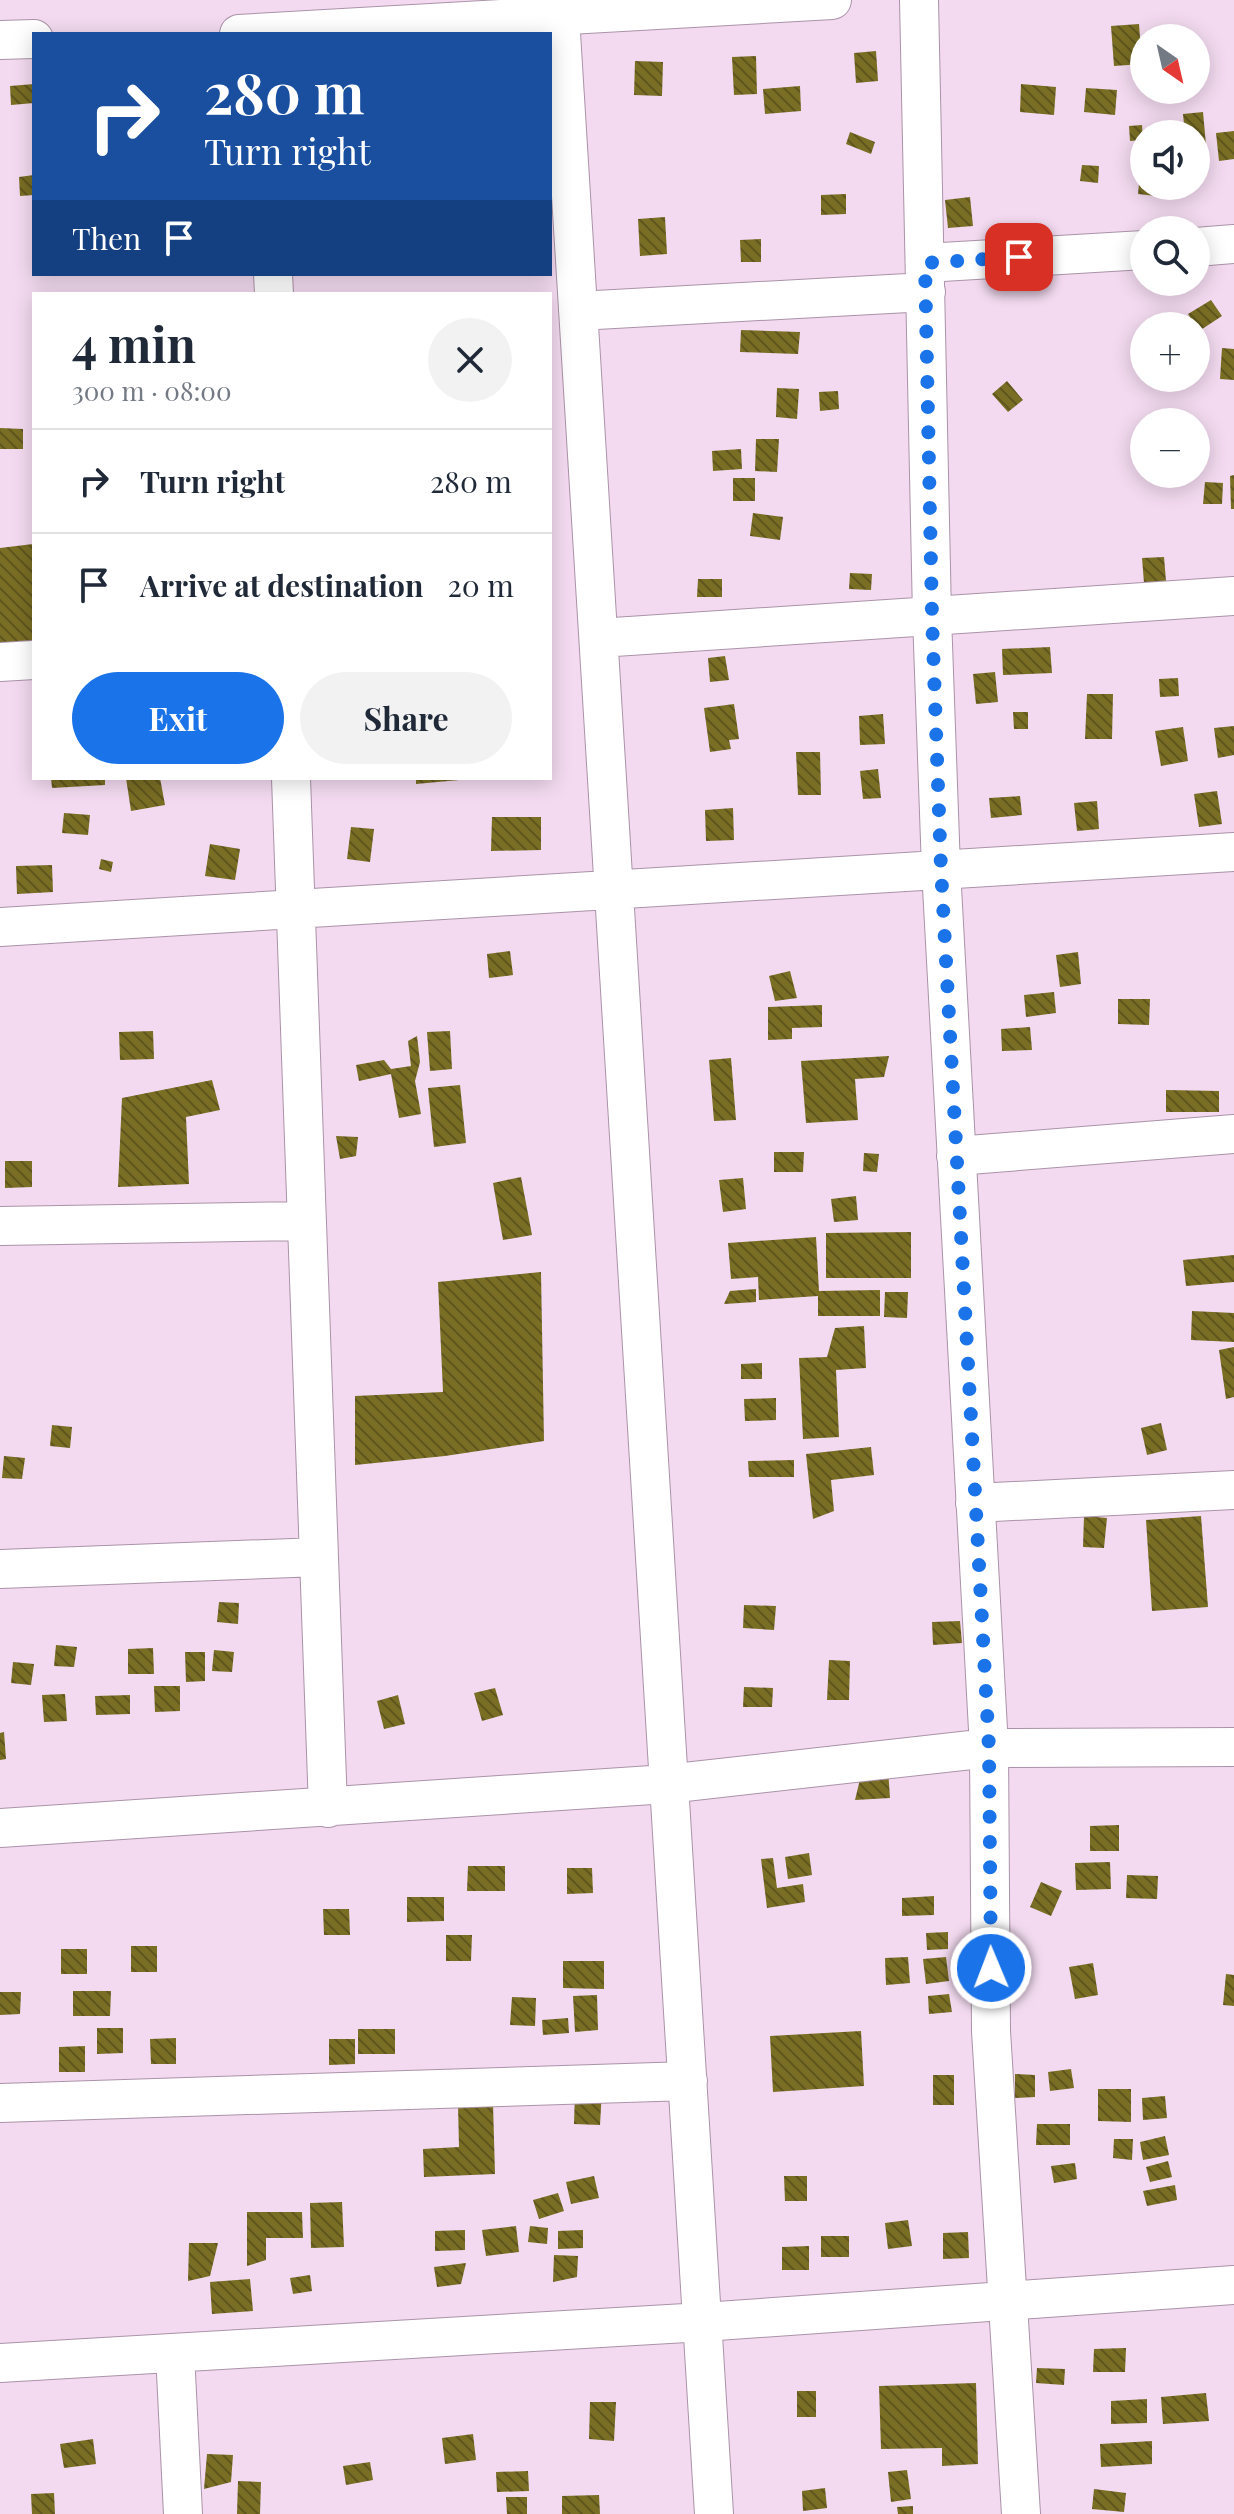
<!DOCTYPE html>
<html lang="en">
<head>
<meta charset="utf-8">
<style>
  body { margin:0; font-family:"Playfair Display",serif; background:#f2f2f3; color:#1f2937; height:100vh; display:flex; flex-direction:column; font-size:30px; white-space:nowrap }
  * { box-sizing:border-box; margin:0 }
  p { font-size:26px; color:#747a83 }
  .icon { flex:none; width:44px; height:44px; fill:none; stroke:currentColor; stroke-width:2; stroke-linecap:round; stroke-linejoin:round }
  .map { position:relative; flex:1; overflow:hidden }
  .side { position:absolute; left:32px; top:292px; width:520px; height:488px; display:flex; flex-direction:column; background:#fff; border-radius:0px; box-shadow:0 4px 20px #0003 }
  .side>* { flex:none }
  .hud { position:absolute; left:32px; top:32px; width:520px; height:244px; border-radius:0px; box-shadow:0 4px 20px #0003; background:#1a4fa0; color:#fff; overflow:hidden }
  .needle { width:52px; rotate:146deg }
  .tools { position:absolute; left:1130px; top:24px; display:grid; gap:16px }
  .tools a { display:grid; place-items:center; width:80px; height:80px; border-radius:50%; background:#fff; box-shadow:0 4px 20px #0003; font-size:40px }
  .pin { position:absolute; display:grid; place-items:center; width:68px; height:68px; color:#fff; margin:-34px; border-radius:16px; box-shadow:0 4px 12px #0006 }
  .me { position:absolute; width:88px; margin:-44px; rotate:359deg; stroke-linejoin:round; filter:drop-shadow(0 0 6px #0008) }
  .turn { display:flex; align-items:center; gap:28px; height:168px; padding:0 40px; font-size:36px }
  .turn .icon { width:104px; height:104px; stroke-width:2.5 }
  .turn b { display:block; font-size:56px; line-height:68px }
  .then { display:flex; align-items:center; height:76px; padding:0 40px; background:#0003; gap:16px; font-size:30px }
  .round { display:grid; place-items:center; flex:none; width:84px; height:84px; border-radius:42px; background:#f2f2f3 }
  .overview { display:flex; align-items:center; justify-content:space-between; height:136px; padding:0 40px }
  h1 { font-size:48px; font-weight:700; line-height:60px }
  .button { display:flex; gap:16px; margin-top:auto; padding:16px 40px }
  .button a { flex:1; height:92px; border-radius:48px; background:#1a73e8; color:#fff; font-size:32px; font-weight:700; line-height:92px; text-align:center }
  .button a+a { background:#f2f2f3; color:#1f2937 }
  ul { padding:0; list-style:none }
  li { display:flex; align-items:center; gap:24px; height:104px; padding:0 40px; border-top:2px solid #e0e1e3 }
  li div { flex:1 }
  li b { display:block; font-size:30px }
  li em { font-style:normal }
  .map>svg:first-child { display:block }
  .building { fill:url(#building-back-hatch) }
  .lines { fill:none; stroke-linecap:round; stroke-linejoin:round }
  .minor-casing { stroke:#aa93a8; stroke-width:40 }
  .minor { stroke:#fff; stroke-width:38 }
  .route { stroke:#1a73e8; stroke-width:14; stroke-dasharray:0 25.2 }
</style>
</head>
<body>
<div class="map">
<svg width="1234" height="2514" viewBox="0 0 1234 2514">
  <defs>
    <pattern id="building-back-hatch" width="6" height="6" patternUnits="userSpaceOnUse" patternTransform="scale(2)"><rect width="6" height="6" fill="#7a6e24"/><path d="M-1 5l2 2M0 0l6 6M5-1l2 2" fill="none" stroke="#5f561e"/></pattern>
  </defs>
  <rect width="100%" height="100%" fill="#f3daf0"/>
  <path class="building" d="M1139,24L1142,64L1114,66L1111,26Z
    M876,51L878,81L856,83L854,53Z
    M756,56L757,94L734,95L732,57Z
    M635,61L663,62L662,96L634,95Z
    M34,84V103L11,105L10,86Z
    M1021,84L1056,87L1054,115L1020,112Z
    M800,86L801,111L765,114L763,89Z
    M1086,88L1117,90L1115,115L1084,112Z
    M1203,112L1206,145L1196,146V134H1185L1183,114Z
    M1142,125L1143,140L1130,141L1129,126Z
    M1234,131V159L1219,161L1216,133Z
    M850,132L875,142L871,154L846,144Z
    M1082,165L1099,166L1098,183L1080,181Z
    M1140,173H1144V186H1166L1165,197L1138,194Z
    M34,175V195L20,196L19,177Z
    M846,194V214L821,215V195Z
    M970,197L973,226L948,228L945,200Z
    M665,217L667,254L640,256L638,219Z
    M761,239V262H741L740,240Z
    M1211,300L1222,316L1199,331L1188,314Z
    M741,330L800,332L798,354L740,352Z
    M1222,348L1234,349V380L1220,379Z
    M1007,381L1023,400L1008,412L992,394Z
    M777,388L799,389L797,419L776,417Z
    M838,391L839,409L820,411L819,392Z
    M0,428L23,429V449H0Z
    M756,439H779L777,472L755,471Z
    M741,449L742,469L713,471L712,451Z
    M1234,475V509H1231L1230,476Z
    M733,478H755V501H733Z
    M1205,482L1223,483L1222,504H1203Z
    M753,513L783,517L780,540L750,536Z
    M33,544L34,647L0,646V548Z
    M1164,557L1166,581L1144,583L1142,558Z
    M850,573L872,574L871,590L849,589Z
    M698,579H722V597H697Z
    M1050,647L1052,673L1003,675L1002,649Z
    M725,656L729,680L710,682L708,658Z
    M995,672L998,702L976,704L973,674Z
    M1178,678L1179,696L1160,697L1159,679Z
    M1087,694H1113L1112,739H1085Z
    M734,704L739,739L729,740L731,749L710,752L704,708Z
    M1013,712H1028V729H1014Z
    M883,714L885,744L860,745L859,716Z
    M1234,726V755L1218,758L1214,728Z
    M1183,727L1188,761L1161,766L1155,731Z
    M796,752H820L821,795H798Z
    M878,769L881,798L863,799L860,771Z
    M51,778H105V785L52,788Z
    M126,778H160L165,805L131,811Z
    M416,778H459V780L416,784Z
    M1217,791L1222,824L1199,827L1194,794Z
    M1020,796L1022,815L991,818L989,798Z
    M1097,801L1099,829L1077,831L1074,803Z
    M733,808L734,840L706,841L705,810Z
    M64,813L90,815L88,835L62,833Z
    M492,817H541V850L491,851Z
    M351,827L374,829L370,862L347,859Z
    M210,844L240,849L235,880L205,876Z
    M101,859L113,862L111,872L99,869Z
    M52,865L53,892L17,894L16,866Z
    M510,951L513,975L489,978L487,954Z
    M1078,952L1081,984L1060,987L1056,955Z
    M790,971L797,998L775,1001L769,976Z
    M1054,992L1056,1013L1026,1017L1024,995Z
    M1118,999H1150L1149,1025L1118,1024Z
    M822,1005V1027L792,1028V1039L768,1040V1007Z
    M1030,1027L1032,1050L1002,1051L1001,1029Z
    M153,1031L154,1059L120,1060L119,1032Z
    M450,1031L452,1069L430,1071L427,1032Z
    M417,1036L420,1062L415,1081L421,1114L399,1118L391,1074L359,1081L356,1065L384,1060L391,1069L411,1066L408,1041Z
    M889,1056L884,1077L855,1079L858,1120L806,1123L801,1061Z
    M731,1058L736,1120L714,1121L709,1060Z
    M212,1080L220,1110L186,1117L189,1184L118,1187L122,1098Z
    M460,1085L466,1143L434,1147L428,1088Z
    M1166,1090L1219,1091V1112H1166Z
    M336,1136L358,1137L356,1156L340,1159Z
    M774,1152H804L803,1172H774Z
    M864,1153L879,1154L877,1172L863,1171Z
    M5,1161H32V1187L5,1188Z
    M521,1177L532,1235L503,1240L493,1183Z
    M743,1178L746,1209L723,1212L719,1180Z
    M856,1196L858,1220L834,1222L831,1199Z
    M911,1232V1278H826V1233Z
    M816,1237L819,1291L880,1290V1316H818V1296L759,1300L758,1277L731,1279L728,1243Z
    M1234,1255V1282L1186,1286L1183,1260Z
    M541,1272L544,1441L445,1456L355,1465V1396L443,1392L438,1282Z
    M756,1289V1302L724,1304L730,1291Z
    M885,1292H908L907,1318L884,1317Z
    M1192,1311L1234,1313V1342L1191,1340Z
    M864,1326L866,1368L836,1370L839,1437L803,1439L799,1358L827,1357L835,1328Z
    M1234,1347V1397L1226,1399L1219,1350Z
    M762,1363V1379H741V1364Z
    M776,1398V1420L745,1421L744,1399Z
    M1161,1423L1167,1450L1147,1455L1141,1428Z
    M52,1425L72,1427L70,1448L50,1446Z
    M871,1447L874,1475L831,1480L834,1511L813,1519L806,1454Z
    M4,1456L25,1458L22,1479L2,1478Z
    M794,1460V1477H749L748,1461Z
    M1084,1516L1107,1518L1104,1548L1083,1547Z
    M1201,1516L1208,1607L1152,1611L1146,1520Z
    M219,1602L239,1603L238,1624L217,1622Z
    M744,1605L776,1606L774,1630L743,1628Z
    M960,1621L962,1643L933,1645L932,1622Z
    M56,1645L77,1647L74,1667L54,1666Z
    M153,1648L154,1674H128V1649Z
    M214,1650L234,1652L232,1672L212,1671Z
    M185,1652H205V1681L186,1682Z
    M829,1660L850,1661L849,1700H827Z
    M13,1662L34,1664L31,1685L11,1683Z
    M154,1686H180V1711L155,1712Z
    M744,1687L773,1688L772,1707H743Z
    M495,1688L503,1715L482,1721L474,1693Z
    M65,1694L67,1721L44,1722L42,1695Z
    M130,1695V1714L96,1715L95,1696Z
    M398,1695L405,1724L384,1729L377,1701Z
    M4,1732L6,1759L0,1760V1733Z
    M888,1769L890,1798L855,1800L862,1771Z
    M1119,1825V1851H1090V1826Z
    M809,1853L812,1875L788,1879L785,1857Z
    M773,1858L777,1888L803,1884L805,1902L767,1908L761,1859Z
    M1110,1862L1111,1889L1076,1890L1075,1863Z
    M468,1866H505V1891H467Z
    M567,1868H592L593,1893L567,1894Z
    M1127,1875L1158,1876L1157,1899L1126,1898Z
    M1041,1882L1062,1891L1051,1916L1030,1907Z
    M934,1896V1915L902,1916V1898Z
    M407,1897H444V1921L407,1922Z
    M323,1909H349L350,1935H324Z
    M948,1932V1949L927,1950L926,1933Z
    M446,1935H472L471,1961H446Z
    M131,1946H157V1972H131Z
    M61,1949H87V1974H61Z
    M908,1957L910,1983L886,1985L885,1958Z
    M946,1957L949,1981L926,1984L923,1959Z
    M563,1961H604V1989L563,1988Z
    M1093,1963L1098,1995L1075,1999L1069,1967Z
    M1226,1974L1234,1975V2006L1223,2005Z
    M73,1991H111L110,2016H73Z
    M0,1992H21L20,2014L0,2015Z
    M949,1994L952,2012L929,2014L928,1996Z
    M597,1995L598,2030L575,2032L573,1996Z
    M512,1997L536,1998L535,2026L510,2025Z
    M568,2018L569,2033L543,2035L542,2020Z
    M97,2028H123V2053L97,2054Z
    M358,2029H395V2054H358Z
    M861,2031L864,2086L773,2092L770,2036Z
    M176,2038V2064H151L150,2039Z
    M329,2039H355V2064L329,2065Z
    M85,2046V2072H59V2047Z
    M1071,2069L1074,2088L1050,2091L1048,2072Z
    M1015,2074L1035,2075V2097L1015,2098Z
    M933,2075H954V2105H933Z
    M1098,2089H1131V2122L1098,2121Z
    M575,2090H602L600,2125L574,2124Z
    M1165,2096L1167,2118L1143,2120L1142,2098Z
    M493,2104L495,2174L424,2177L423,2149L459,2147L458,2105Z
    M1037,2124H1070V2145H1036Z
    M1165,2136L1169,2155L1143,2160L1140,2142Z
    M1114,2139H1133L1132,2160L1113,2158Z
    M1168,2161L1172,2177L1150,2182L1146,2167Z
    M1075,2163L1077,2179L1054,2183L1051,2166Z
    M594,2176L599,2198L571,2204L566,2182Z
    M784,2176H807V2201H785Z
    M1175,2185L1177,2200L1147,2206L1143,2191Z
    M558,2193L564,2211L539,2219L533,2200Z
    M342,2202L344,2247L311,2248L310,2203Z
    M247,2212H302L303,2238H266V2260L247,2266Z
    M908,2220L912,2246L888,2249L885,2223Z
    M516,2226L519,2252L486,2256L482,2230Z
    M530,2226L548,2228L547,2244L528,2242Z
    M465,2230V2250L435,2251V2231Z
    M583,2230V2248L558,2249V2231Z
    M968,2232L969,2258L943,2259V2233Z
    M821,2236H849V2257H821Z
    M189,2243H218L210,2276L188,2281Z
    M809,2246V2270H782V2247Z
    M554,2255L578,2256L577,2277L553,2282Z
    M466,2263L461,2284L437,2287L434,2267Z
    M310,2275L312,2291L293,2294L290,2278Z
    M250,2279L253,2311L212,2314L210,2282Z
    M1126,2348L1125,2372H1093L1094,2349Z
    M1037,2368L1065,2369L1064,2385L1036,2383Z
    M976,2383L978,2464L942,2466V2448L881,2449L879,2386Z
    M797,2391H816V2417H797Z
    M1206,2393L1209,2421L1163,2424L1161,2397Z
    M1147,2399V2423L1111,2424V2401Z
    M590,2402H616L614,2441L589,2439Z
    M473,2434L476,2460L445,2464L442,2438Z
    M93,2439L96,2464L64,2468L60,2444Z
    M1152,2441V2464L1101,2467L1100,2444Z
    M207,2454L233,2455L231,2482L204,2489Z
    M370,2462L373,2480L346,2485L343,2466Z
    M907,2470L911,2499L891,2502L888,2472Z
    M528,2471L529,2491L497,2492L496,2472Z
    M238,2481L261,2482L260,2514H237Z
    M825,2488L827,2508L803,2511L802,2491Z
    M1094,2489L1126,2493L1124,2512L1092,2509Z
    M54,2493L55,2514H32L31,2494Z
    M599,2495L600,2514H562V2496Z
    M506,2497H527V2514H507Z
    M913,2506V2514H898L897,2507Z"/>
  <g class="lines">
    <defs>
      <path id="minor" d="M919,0L932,616L941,869L989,1748L991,2031L1021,2514
        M560,17L714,2514
        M239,34L832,0
        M0,40L34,39
        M1196,247L1234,244
        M925,263L1144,250
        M273,274L274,294
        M578,311L926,292
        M599,638L1234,596
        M0,662L34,660
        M291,778L328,1808
        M0,927L1234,852
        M956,1156L1234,1134
        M0,1226L307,1221
        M975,1503L1234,1490
        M0,1569L319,1557
        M0,1828L667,1784L989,1748L1234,1747
        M0,2103L688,2081
        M175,2353L183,2514
        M0,2363L703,2322L1234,2285"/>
    </defs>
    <use href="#minor" class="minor-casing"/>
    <use href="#minor" class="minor"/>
  </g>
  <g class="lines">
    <path class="route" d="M991,1968L989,1748L941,869L932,616L925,263L1019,257"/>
  </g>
</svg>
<div class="tools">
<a><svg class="needle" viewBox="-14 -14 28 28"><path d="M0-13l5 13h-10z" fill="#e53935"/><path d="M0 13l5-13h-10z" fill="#747a83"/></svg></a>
<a><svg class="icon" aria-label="sound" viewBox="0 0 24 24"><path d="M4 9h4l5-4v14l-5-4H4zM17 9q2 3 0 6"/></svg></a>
<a><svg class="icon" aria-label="search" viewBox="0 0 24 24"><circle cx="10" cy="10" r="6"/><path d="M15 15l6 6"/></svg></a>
<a>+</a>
<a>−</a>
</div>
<div class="pin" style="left:1019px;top:257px;background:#d93025"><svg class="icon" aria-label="arrive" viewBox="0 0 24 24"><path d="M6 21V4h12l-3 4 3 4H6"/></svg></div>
<svg class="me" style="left:991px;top:1968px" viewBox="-20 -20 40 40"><circle r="17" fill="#1a73e8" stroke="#fff" stroke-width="3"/><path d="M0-11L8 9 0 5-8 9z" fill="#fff"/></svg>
<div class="hud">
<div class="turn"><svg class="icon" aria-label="right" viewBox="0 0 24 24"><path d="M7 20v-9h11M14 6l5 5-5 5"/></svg><div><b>280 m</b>Turn right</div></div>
<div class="then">Then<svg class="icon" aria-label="arrive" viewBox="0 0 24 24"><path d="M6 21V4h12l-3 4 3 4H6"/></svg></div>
</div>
<section class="side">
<div class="overview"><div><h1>4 min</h1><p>300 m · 08:00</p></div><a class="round"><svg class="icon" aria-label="close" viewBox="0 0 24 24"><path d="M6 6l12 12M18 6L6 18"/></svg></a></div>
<ul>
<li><svg class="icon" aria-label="right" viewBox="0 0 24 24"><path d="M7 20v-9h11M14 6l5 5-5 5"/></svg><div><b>Turn right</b></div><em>280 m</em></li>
<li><svg class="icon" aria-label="arrive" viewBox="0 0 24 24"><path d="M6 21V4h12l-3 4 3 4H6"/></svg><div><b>Arrive at destination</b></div><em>20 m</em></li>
</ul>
<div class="button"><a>Exit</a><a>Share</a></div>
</section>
</div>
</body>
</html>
